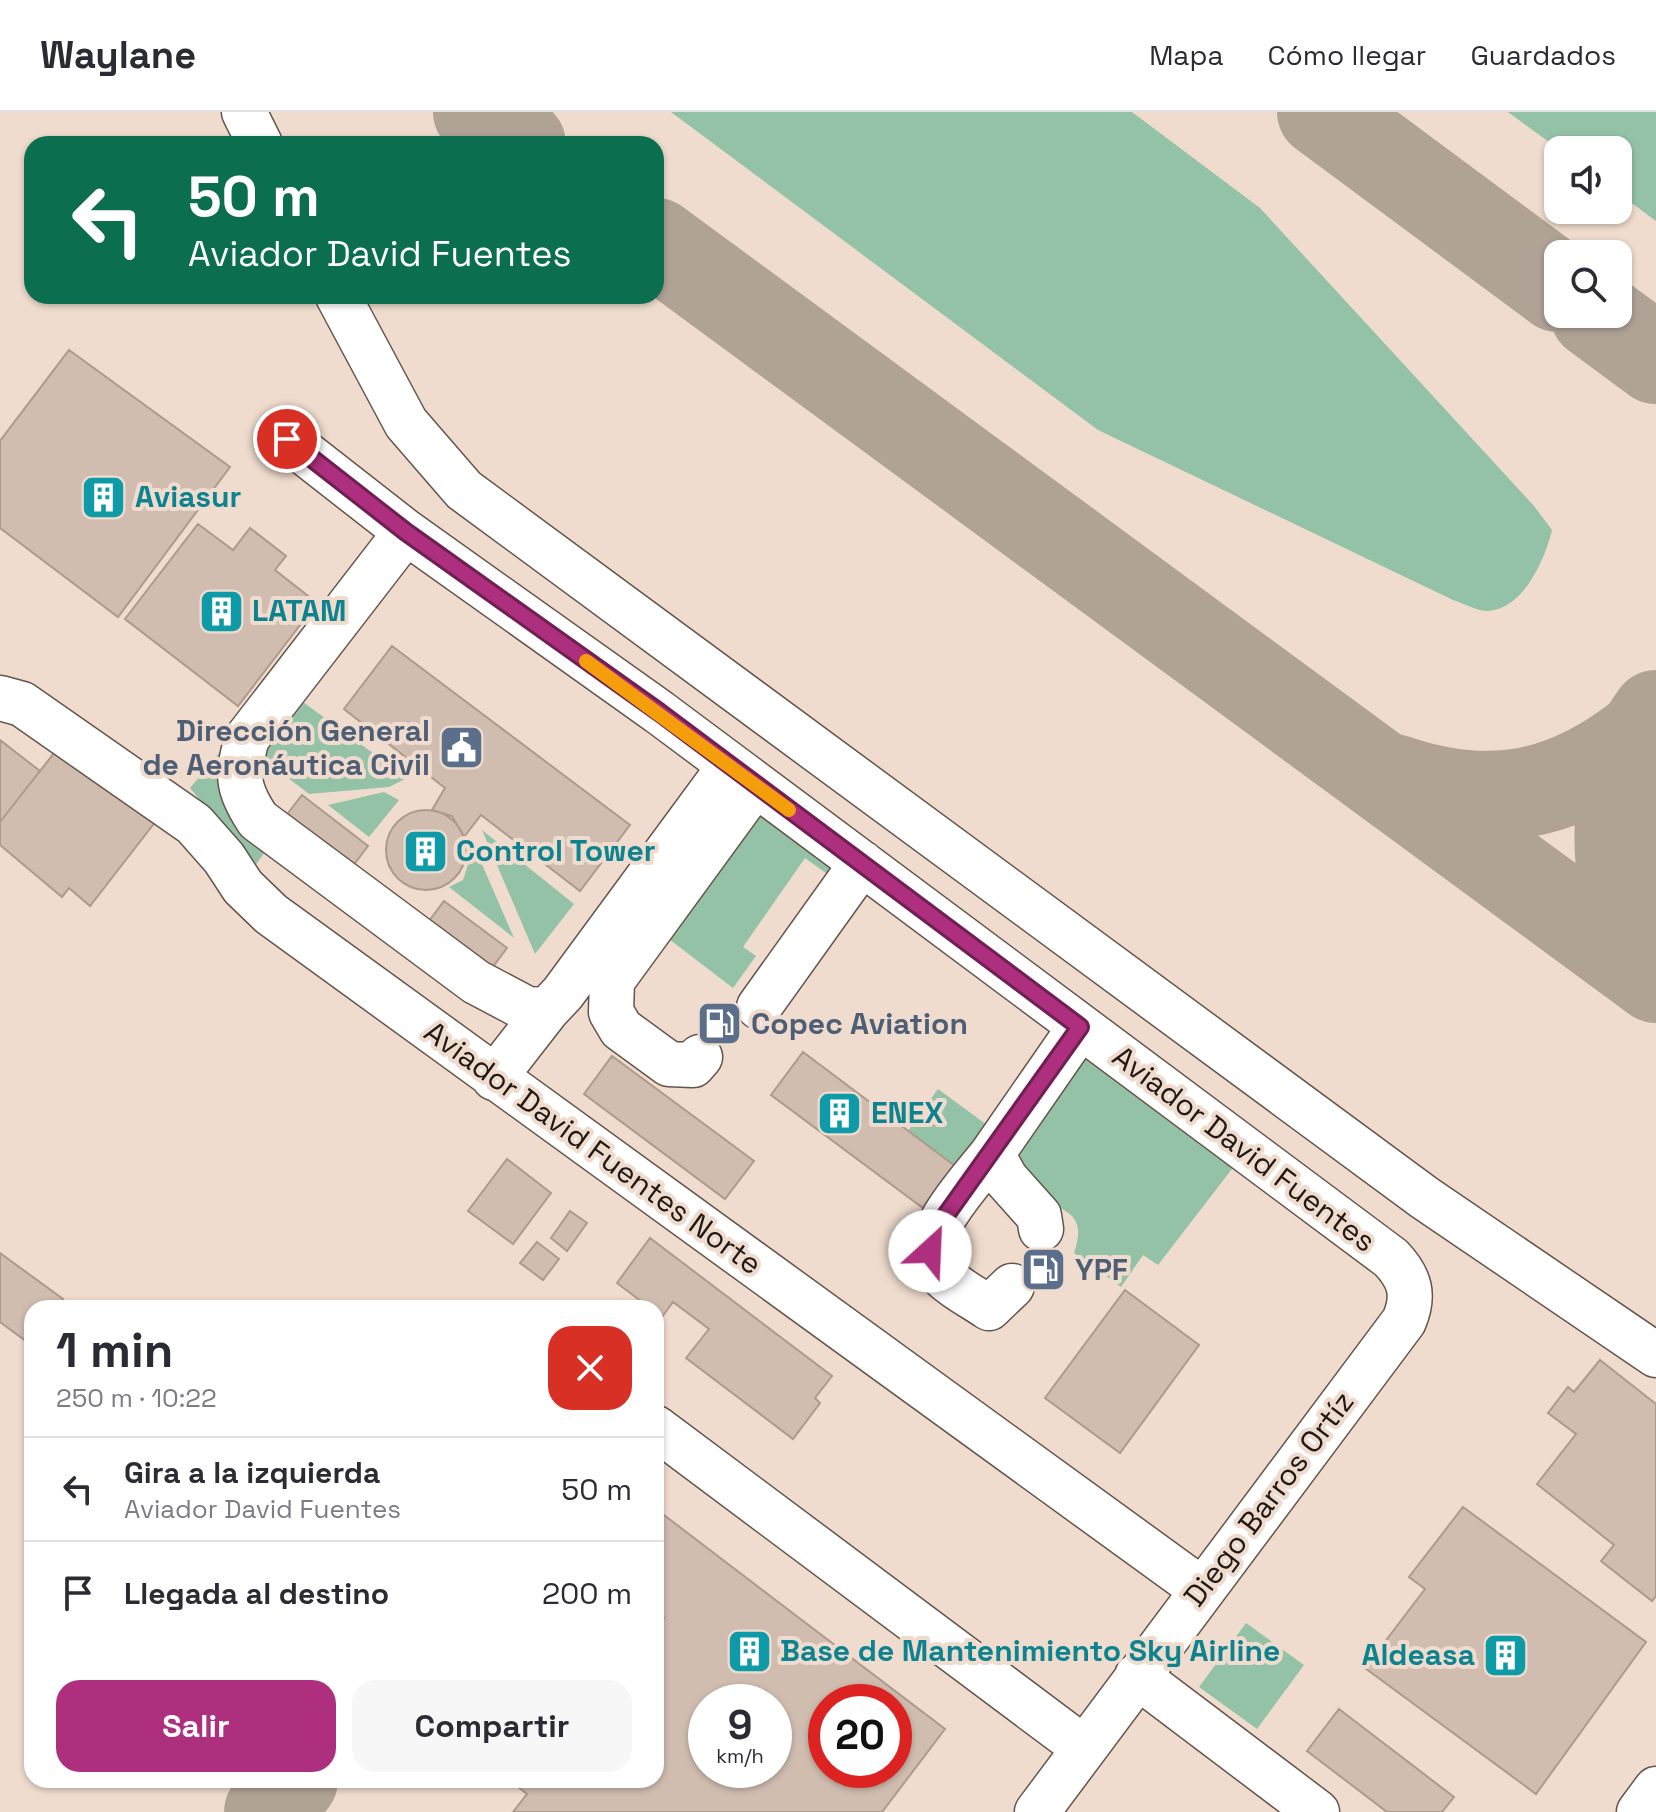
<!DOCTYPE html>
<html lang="es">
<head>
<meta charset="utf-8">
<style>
  body { margin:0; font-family:"Space Grotesk",sans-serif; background:#f7f7f7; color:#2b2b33; height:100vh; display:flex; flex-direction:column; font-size:30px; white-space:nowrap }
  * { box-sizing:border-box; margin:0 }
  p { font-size:26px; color:#7c7c81 }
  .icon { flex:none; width:44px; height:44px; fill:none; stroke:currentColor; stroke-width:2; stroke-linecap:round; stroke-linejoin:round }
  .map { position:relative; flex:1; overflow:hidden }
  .side { position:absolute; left:24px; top:1188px; width:640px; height:488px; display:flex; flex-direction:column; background:#fff; border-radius:24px; box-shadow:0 2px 6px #0004 }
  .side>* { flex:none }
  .guide { position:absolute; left:24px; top:24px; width:640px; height:168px; border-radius:24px; box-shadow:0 2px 6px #0004; background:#0b6e4f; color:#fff; overflow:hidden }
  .buttons { position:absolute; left:1544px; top:24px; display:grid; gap:16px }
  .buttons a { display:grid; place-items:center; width:88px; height:88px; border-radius:16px; background:#fff; box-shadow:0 2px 6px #0004; font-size:40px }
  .speed { position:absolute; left:688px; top:1572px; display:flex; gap:16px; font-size:40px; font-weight:700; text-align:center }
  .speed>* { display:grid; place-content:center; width:104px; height:104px; border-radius:50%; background:#fff; box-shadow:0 2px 6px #0004; line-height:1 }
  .speed small { font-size:20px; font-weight:400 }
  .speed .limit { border:12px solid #d22; background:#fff; color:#111 }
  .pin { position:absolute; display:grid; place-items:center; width:68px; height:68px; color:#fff; margin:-34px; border:4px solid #fff; border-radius:50%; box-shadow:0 2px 8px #0007 }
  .me { position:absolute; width:88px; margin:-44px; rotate:25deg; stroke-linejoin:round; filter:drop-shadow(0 0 6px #0008) }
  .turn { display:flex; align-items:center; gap:28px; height:168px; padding:0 32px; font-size:36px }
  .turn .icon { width:104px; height:104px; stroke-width:2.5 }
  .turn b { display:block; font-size:56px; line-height:68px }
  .round { display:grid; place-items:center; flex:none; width:84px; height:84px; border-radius:24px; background:#f7f7f7 }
  .overview { display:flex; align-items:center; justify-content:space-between; height:136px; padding:0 32px }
  h1 { font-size:48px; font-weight:800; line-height:60px }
  .action { display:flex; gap:16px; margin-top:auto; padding:16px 32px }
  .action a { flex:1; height:92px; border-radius:24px; background:#ad2f7e; color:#fff; font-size:32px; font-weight:800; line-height:92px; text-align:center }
  .action a+a { background:#f7f7f7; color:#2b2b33 }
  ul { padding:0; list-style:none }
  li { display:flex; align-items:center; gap:24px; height:104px; padding:0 32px; border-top:2px solid #e1e1e2 }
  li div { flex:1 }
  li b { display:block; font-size:30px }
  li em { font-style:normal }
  header { display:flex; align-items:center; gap:48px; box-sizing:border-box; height:112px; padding:0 40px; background:#fff; border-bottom:2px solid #e1e1e2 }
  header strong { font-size:38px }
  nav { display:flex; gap:44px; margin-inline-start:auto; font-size:28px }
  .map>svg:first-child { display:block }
  .green { fill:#94c2a7 }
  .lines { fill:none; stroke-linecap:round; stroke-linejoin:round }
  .taxiway { stroke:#b1a296; stroke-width:90 }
  .building { fill:#d0bdb0; stroke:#ac9a8d; stroke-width:2; fill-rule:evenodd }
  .minor-casing { stroke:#655549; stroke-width:47 }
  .minor { stroke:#fff; stroke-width:44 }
  .route-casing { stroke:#701f52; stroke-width:20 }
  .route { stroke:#ad2f7e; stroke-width:14 }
  .slow { stroke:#f59e0b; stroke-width:14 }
  .labels { text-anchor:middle; stroke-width:8; stroke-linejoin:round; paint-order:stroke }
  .culture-label { font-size:30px; font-weight:bold; fill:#0d838f; stroke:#efdcce; text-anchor:start }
  .service-label { font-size:30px; font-weight:bold; fill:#4e5e75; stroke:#efdcce; text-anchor:start }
  .street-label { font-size:30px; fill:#201914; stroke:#efdcce }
</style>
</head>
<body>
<header>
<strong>Waylane</strong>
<nav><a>Mapa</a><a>Cómo llegar</a><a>Guardados</a></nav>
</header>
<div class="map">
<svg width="1656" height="1700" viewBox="0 0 1656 1700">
  <rect width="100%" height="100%" fill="#efdcce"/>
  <path class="green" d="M671,0H1132L1260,96L1534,394L1552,418C1545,447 1524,496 1489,499C1479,500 1463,491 1453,488L1098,318Z
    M1508,0H1656V109L1618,81V38H1560Z
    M303,590L407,666L389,675L309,682L258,643Z
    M239,617L271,731L255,754L190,676Z
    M384,680L399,688L369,725L328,693Z
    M754,700L765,703L833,754L837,769L805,746L743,835L756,844L733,876L665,824Z
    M482,718L574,792L535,842Z
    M474,734L514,826L449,775L463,768Z
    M1085,937L1235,1053L1158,1153L1143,1143L1121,1175L1074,1141C1090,1094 1056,1103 1036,1076C1027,1065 1022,1048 1015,1035Z
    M938,977L987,1013L955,1054L908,1019Z
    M1246,1511L1304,1553L1257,1617L1199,1575Z"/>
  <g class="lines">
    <path class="taxiway" d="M478,0L521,32
      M1322,0L1558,175
      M656,131L1656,866
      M1595,202L1656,247
      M1656,603C1614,659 1610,746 1635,810C1641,824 1649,836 1656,849
      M1394,667C1488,699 1562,686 1640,625
      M269,1700L293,1668"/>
  </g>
  <path class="building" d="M69,238L230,355L118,505L0,416V329Z
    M198,412L233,438L250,416L286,444L275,458L317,491L238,594L125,507Z
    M392,534L630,713L580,779L481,703L464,725L452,704L432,698L445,676L344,597Z
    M0,628L40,659L0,710Z
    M58,636L156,709L90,794L69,776L62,785L0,733V710Z
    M302,683L368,734L349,759L282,709Z
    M386 738a40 40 0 1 1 80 0a40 40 0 1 1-80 0Z
    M444,789L507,836L492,856L429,809Z
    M803,940L955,1054L923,1096L771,983Z
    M612,944L754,1049L725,1087L584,982Z
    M507,1047L551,1081L513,1132L468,1099Z
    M570,1099L587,1111L567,1139L551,1126Z
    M650,1126L832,1264L815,1286L820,1291L793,1327L686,1246L709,1217L673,1190L662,1205L656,1201V1196H650L617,1171Z
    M537,1130L559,1147L543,1168L520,1151Z
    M0,1141L63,1187L56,1196H32L30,1232L0,1210Z
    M1125,1178L1199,1233L1120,1341L1045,1286Z
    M1600,1248L1656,1292V1484L1652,1489L1601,1449L1614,1433L1537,1372L1576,1322L1548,1301L1568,1275L1574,1280Z
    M1463,1395L1646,1530L1536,1682L1365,1556L1425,1477L1409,1465Z
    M656,1397L945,1617L882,1700H513L527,1682L509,1668H656V1516L664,1506L656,1500ZM706,1590H774V1658H706ZM826,1590H894V1658H826Z
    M1339,1597L1454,1685L1442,1700H1387L1307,1639Z"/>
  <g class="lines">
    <defs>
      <path id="minor" d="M244,0L260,32
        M338,184L406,311L464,378L1425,1086L1656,1243
        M287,327L406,420L659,600L1391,1146C1410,1166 1415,1183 1404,1209L1037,1700
        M406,420L247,626C237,663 236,675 258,708L476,870L527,897L547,898L563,881L730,654
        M0,586L22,592L194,712L224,746L243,775L271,802L1201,1477
        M759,895L862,751
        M700,945L693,953L669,952L621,917L611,900L612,869L755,673
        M494,966L547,898
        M992,1042C973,1067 912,1129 938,1159C951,1174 973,1185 989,1196L1012,1174
        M1041,1117L1039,1104L1006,1067L992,1042L1080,915
        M656,1316L1084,1636
        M1137,1564L1317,1700
        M1639,1700L1656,1677"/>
    </defs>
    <use href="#minor" class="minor-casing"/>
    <use href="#minor" class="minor"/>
  </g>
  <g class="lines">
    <defs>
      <path id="route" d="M287,327L406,420L659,600L1080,915L936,1117L930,1139"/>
    </defs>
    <use href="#route" class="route-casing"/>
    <use href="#route" class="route"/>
    <path class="slow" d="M586,549L789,698"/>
  </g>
  <defs>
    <symbol id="building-square" viewBox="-11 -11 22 22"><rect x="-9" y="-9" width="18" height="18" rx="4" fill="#0f9aa8" stroke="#efdcce"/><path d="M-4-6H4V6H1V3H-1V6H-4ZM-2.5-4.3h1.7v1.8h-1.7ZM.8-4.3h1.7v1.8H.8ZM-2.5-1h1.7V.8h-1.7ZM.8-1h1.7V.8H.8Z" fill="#fff"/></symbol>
    <symbol id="civic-square" viewBox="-11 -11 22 22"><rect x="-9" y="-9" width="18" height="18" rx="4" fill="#5c6f8a" stroke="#efdcce"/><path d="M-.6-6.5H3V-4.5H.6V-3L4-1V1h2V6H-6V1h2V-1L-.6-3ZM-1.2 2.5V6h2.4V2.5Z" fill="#fff"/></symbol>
    <symbol id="fuel-square" viewBox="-11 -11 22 22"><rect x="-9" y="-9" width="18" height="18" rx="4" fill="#5c6f8a" stroke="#efdcce"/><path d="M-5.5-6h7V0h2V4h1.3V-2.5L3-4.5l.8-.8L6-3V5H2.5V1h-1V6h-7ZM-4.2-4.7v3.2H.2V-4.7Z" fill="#fff"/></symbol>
  </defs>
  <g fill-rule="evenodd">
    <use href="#building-square" x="78" y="360" width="51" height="51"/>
    <use href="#building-square" x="196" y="474" width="51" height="51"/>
    <use href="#civic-square" x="436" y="610" width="51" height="51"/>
    <use href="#building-square" x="400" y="714" width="51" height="51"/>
    <use href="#fuel-square" x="694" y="886" width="51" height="51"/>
    <use href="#building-square" x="814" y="976" width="51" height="51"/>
    <use href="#fuel-square" x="1018" y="1132" width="51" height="51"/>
    <use href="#building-square" x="724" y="1514" width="51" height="51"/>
    <use href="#building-square" x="1480" y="1518" width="51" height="51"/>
  </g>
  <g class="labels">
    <g class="culture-label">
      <text x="135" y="395">Aviasur</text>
      <text x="252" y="509">LATAM</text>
      <text x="456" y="749">Control Tower</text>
      <text x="871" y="1011">ENEX</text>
      <text x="780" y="1549">Base de Mantenimiento Sky Airline</text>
      <text x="1475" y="1553" text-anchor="end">Aldeasa</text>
    </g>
    <g class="service-label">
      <text x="430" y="629" text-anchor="end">Dirección General<tspan x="430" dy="34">de Aeronáutica Civil</tspan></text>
      <text x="751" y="922">Copec Aviation</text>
      <text x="1075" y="1168">YPF</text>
    </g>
    <g class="street-label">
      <text transform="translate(593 1036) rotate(36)" y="10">Aviador David Fuentes Norte</text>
      <text transform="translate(1244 1037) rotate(37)" y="10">Aviador David Fuentes</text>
      <text transform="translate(1269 1387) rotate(-53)" y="10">Diego Barros Ortíz</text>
    </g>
  </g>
</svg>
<div class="buttons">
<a><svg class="icon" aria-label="sound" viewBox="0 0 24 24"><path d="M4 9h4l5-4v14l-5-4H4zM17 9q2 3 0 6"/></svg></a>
<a><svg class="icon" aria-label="search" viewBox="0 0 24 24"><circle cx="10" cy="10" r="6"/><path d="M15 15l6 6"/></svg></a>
</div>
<div class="speed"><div>9<small>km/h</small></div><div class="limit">20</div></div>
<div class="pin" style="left:287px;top:327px;background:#d93025"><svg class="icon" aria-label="arrive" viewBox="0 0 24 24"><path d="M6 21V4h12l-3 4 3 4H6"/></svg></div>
<svg class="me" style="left:930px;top:1139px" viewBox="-20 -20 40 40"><circle r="19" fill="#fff"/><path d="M0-13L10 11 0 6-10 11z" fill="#ad2f7e"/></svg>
<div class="guide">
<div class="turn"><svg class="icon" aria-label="left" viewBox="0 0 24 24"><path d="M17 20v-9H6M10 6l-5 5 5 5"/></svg><div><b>50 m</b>Aviador David Fuentes</div></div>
</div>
<section class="side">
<div class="overview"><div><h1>1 min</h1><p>250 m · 10:22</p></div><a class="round" style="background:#d93025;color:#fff"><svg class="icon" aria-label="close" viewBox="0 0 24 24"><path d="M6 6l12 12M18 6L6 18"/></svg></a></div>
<ul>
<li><svg class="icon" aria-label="left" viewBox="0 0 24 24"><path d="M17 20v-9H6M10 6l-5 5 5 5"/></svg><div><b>Gira a la izquierda</b><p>Aviador David Fuentes</p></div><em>50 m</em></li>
<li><svg class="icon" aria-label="arrive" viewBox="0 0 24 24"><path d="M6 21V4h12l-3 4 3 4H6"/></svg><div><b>Llegada al destino</b></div><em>200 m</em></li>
</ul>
<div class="action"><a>Salir</a><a>Compartir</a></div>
</section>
</div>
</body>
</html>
